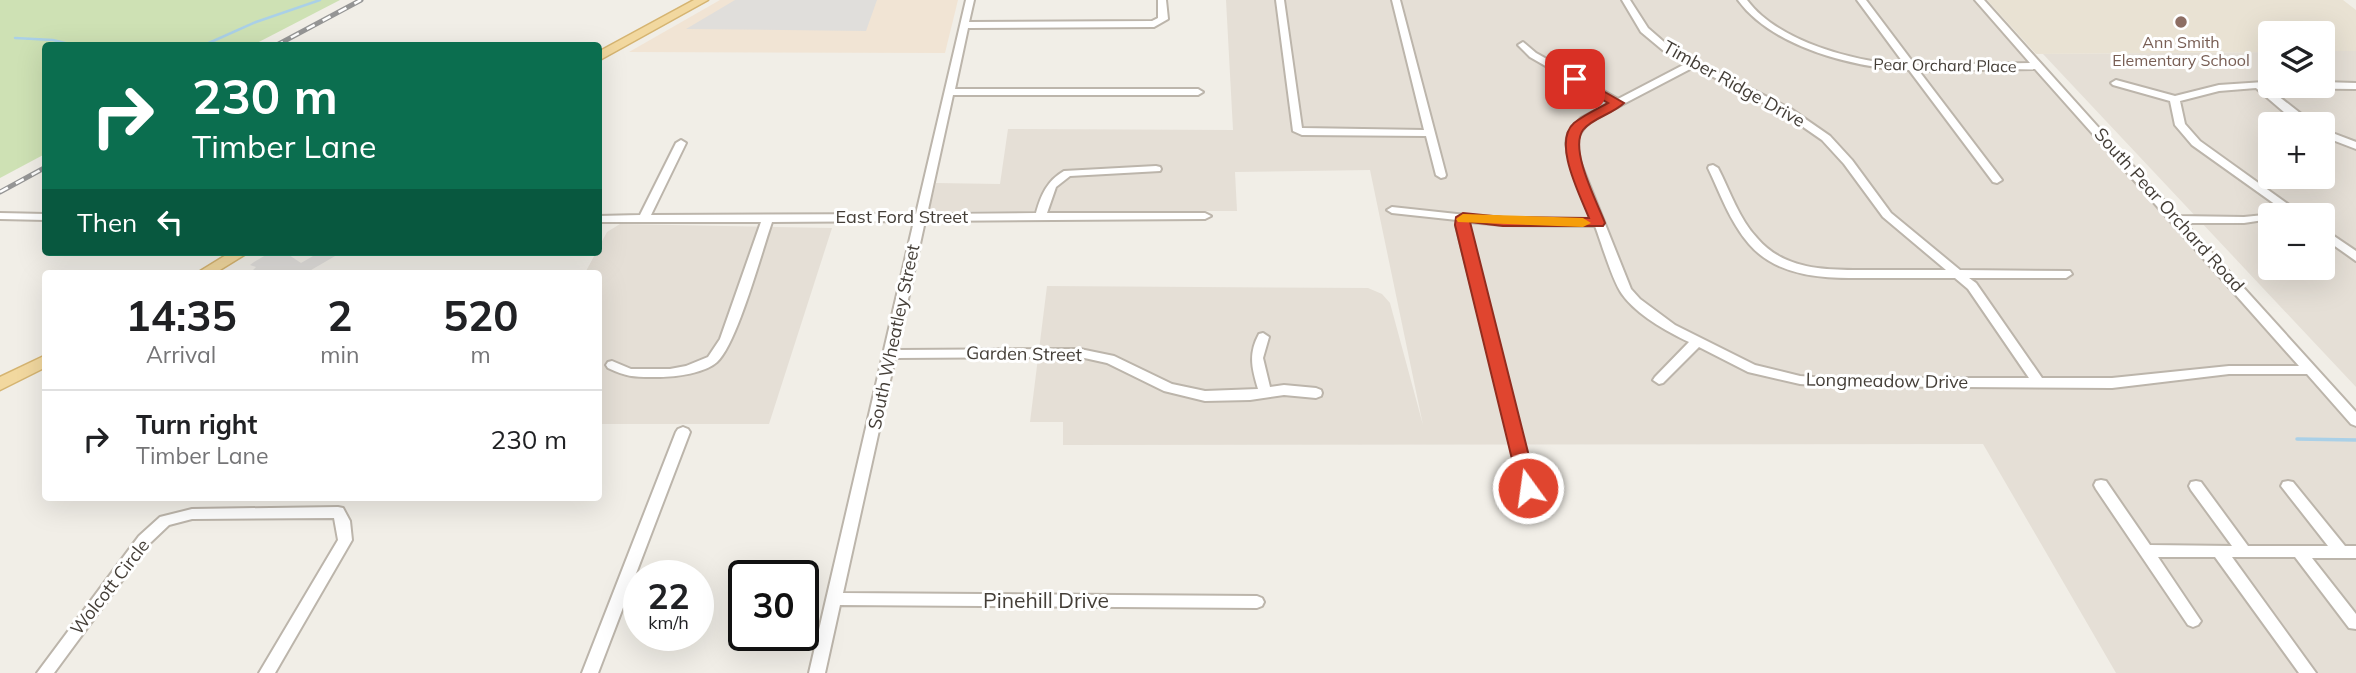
<!DOCTYPE html>
<html lang="en">
<head>
<meta charset="utf-8">
<style>
  body { margin:0; font-family:Mulish,sans-serif; background:#f6f6f6; color:#202124; height:100vh; display:flex; flex-direction:column; font-size:26px; white-space:nowrap }
  * { box-sizing:border-box; margin:0 }
  p { font-size:23px; color:#757577 }
  .icon { flex:none; width:38px; height:38px; fill:none; stroke:currentColor; stroke-width:2; stroke-linecap:round; stroke-linejoin:round }
  .map { position:relative; flex:1; overflow:hidden }
  .sheet { position:absolute; left:42px; top:270px; width:560px; height:231px; display:flex; flex-direction:column; background:#fff; border-radius:7px; box-shadow:0 7px 28px #0002 }
  .sheet>* { flex:none }
  .banner { position:absolute; left:42px; top:42px; width:560px; height:214px; border-radius:7px; box-shadow:0 7px 28px #0002; background:#0b6e4f; color:#fff; overflow:hidden }
  .buttons { position:absolute; left:2258px; top:21px; display:grid; gap:14px }
  .buttons a { display:grid; place-items:center; width:77px; height:77px; border-radius:7px; background:#fff; box-shadow:0 7px 28px #0002; font-size:35px }
  .speed { position:absolute; left:623px; top:560px; display:flex; gap:14px; font-size:35px; font-weight:700; text-align:center }
  .speed>* { display:grid; place-content:center; width:91px; height:91px; border-radius:50%; background:#fff; box-shadow:0 7px 28px #0002; line-height:1 }
  .speed small { font-size:18px; font-weight:400 }
  .speed .limit { border:4px solid #111; border-radius:10px; background:#fff; color:#111 }
  .pin { position:absolute; display:grid; place-items:center; width:60px; height:60px; color:#fff; margin:-30px; border-radius:14px; box-shadow:0 4px 10px #0006 }
  .me { position:absolute; width:77px; margin:-38px; rotate:346deg; stroke-linejoin:round; filter:drop-shadow(0 0 5px #0008) }
  .turn { display:flex; align-items:center; gap:24px; height:147px; padding:0 35px; font-size:32px }
  .turn .icon { width:91px; height:91px; stroke-width:2.5 }
  .turn b { display:block; font-size:49px; line-height:60px }
  .then { display:flex; align-items:center; height:66px; padding:0 35px; background:#0003; gap:14px; font-size:26px }
  .eta { display:flex; justify-content:space-evenly; align-items:center; height:119px; text-align:center }
  .eta b { font-size:42px; font-weight:700; line-height:49px }
  ul { padding:0; list-style:none }
  li { display:flex; align-items:center; gap:21px; height:98px; padding:0 35px; border-top:2px solid #e0e0e0 }
  li div { flex:1 }
  li b { display:block; font-size:26px }
  li em { font-style:normal }
  .map>svg:first-child { display:block }
  .residential { fill:#e5dfd6; fill-rule:evenodd }
  .commercial { fill:#f1e4d4 }
  .education { fill:#e9e2d3 }
  .green { fill:#cee1b4 }
  .parking { fill:#e0dedb }
  .lines { fill:none; stroke-linecap:round; stroke-linejoin:round }
  .stream-far1 { stroke:#aad0e7; stroke-width:2.5 }
  .stream { stroke:#aad0e7; stroke-width:3.5 }
  .minor-casing { stroke:#bcb5ab; stroke-width:4 }
  .major-casing { stroke:#d5b471; stroke-width:3 }
  .minor { fill:#fff; fill-rule:evenodd }
  .major { fill:#f2d89f; fill-rule:evenodd }
  .rail-casing { stroke:#959595; stroke-width:5 }
  .rail { stroke:#fff; stroke-width:2.5; stroke-dasharray:9; stroke-linecap:butt }
  .route { fill:#e0452f; stroke:#922d1f; stroke-width:2 }
  .slow { fill:#f59e0b }
  .education-dot { fill:#8d6e63; stroke:#fff; stroke-width:2.5 }
  .labels { text-anchor:middle; stroke-width:6; stroke-linejoin:round; paint-order:stroke }
  .far-education-label { font-size:16px; fill:#785e54; stroke:#fff }
  .far-street-label { font-size:16px; fill:#443e37; stroke:#fff }
  .street-label { font-size:18px; fill:#443e37; stroke:#fff }
  .near-street-label { font-size:21px; fill:#443e37; stroke:#fff }
</style>
</head>
<body>
<div class="map">
<svg width="2356" height="673" viewBox="0 0 2356 673">
  <rect width="100%" height="100%" fill="#f1eee7"/>
  <path class="residential" d="M1226,0H1976L2356,427V673H2116L1983,444L1063,445V422H1030L1047,286L1368,288L1382,294L1390,303L1423,425L1370,170L1235,172L1237,211H929L936,183L1000,184L1008,129L1233,130Z
    M2322,51H2356V387L2043,54L2270,52V86H2322ZM2270,124H2322V177H2270ZM2270,215H2322V268H2270Z
    M620,224L832,228L769,424H599L598,273H585L607,232Z"/>
  <path class="commercial" d="M720,0H958L945,53L629,52Z"/>
  <path class="education" d="M1987,0H2343L2356,10V51H2322V33H2270V52L2036,54Z"/>
  <path class="green" d="M0,0H340L253,45L46,46L45,154L0,178Z"/>
  <path class="parking" d="M735,0H877L866,31L686,29Z
    M271,252H293L289,255L301,263L320,252H342L306,273H250L256,267L250,265L254,262Z"/>
  <g class="lines">
    <path class="stream-far1" d="M15,38L53,40L77,46
      M202,46L256,22L320,0"/>
    <path class="stream" d="M2297,439L2356,440"/>
    <defs>
      <path id="minor" d="M966,0H974L969,22L1152,21L1158,18V0H1166L1168,19L1154,27L968,28L955,89H1198L1203,92L1198,95H953L927,214L1036,213C1041,195 1047,181 1064,171L1156,166L1160,167L1161,169L1160,171L1070,176L1056,187L1047,213H1205L1211,216L1205,219L925,221L897,350L1080,349L1114,356L1172,384L1205,391L1258,389C1252,369 1248,354 1259,334L1263,333L1269,337L1263,358L1270,387L1284,385L1316,388L1321,390L1322,393L1321,396L1316,398L1284,395L1250,400L1205,401L1164,391L1107,363L1080,357L895,358L843,593L1257,596L1262,598L1264,602L1262,606L1257,608L840,605L825,673H809L914,221L772,222C762,251 737,344 717,362C705,373 676,377 660,377C637,377 629,378 608,368L606,365L608,362L612,361L631,369H670L686,366L708,357L720,339L761,222H598V216L640,215L676,143L681,140L686,143L651,215L916,214Z
        M1276,0H1284L1302,128L1424,130L1392,0H1400L1446,175L1445,177L1441,178L1436,175L1426,136L1302,135L1293,131Z
        M1622,0H1630L1648,28L1671,48L1791,109L1830,136L1852,160L1891,213L1960,270L2070,271L2072,274L2066,278H1969L1976,283L2042,378H2112L2229,366H2299L2035,69L1919,71L2002,180L1997,183L1993,182L1909,70C1854,68 1772,47 1738,0H1747C1778,42 1855,62 1905,65L1857,0H1866L1915,65L2030,63L1975,0H1984L2178,216L2244,217L2274,214L2275,215H2270V219L2244,223H2185L2356,412V426L2351,424L2307,374H2229L2112,388L1827,386L1800,384L1748,372L1699,347L1663,383L1659,384L1653,380L1655,377L1689,342C1666,331 1637,315 1622,294C1612,280 1602,244 1595,226L1503,225L1468,222L1535,488L1533,492L1528,493L1523,492L1456,225L1457,220L1392,213L1387,210L1392,207L1503,219L1592,220L1569,159L1566,143L1568,134L1581,118L1610,103L1530,57L1518,45L1523,42L1536,53L1618,99L1687,63L1665,52L1641,32ZM1694,67L1783,113L1822,140L1844,164L1883,217L1946,270C1921,270 1896,270 1871,270C1830,270 1786,272 1757,238C1739,219 1730,191 1718,168L1713,165L1709,166L1708,168C1720,193 1730,222 1749,244C1781,281 1834,278 1879,278C1905,278 1930,278 1955,278L1968,289L2029,378H1827L1800,376L1755,365L1675,325L1640,299L1631,289L1579,159C1576,140 1576,137 1589,122Z
        M2116,80L2175,96L2219,85L2264,82H2270V86H2322V82L2356,83V89L2268,88L2314,124H2302L2291,118L2256,88L2219,91L2180,101L2185,124L2200,141L2303,215H2290L2192,145L2175,125L2170,101L2113,85L2111,83Z
        M2322,129L2356,142V149L2322,136Z
        M0,213L46,214V220L0,219Z
        M2322,228L2356,251V261L2322,237Z
        M683,427L688,429L690,432L598,673H582L676,432L678,429Z
        M2101,480L2106,481L2150,545L2232,546L2191,490L2189,486L2191,482L2196,481L2201,482L2248,546H2328L2281,486L2283,482L2288,481L2293,482L2345,546H2356V558H2312L2356,614V629L2349,628L2295,557H2232L2316,673H2299L2215,557H2158L2201,621L2198,625L2193,627L2188,625L2096,489L2094,485L2096,481Z
        M338,507L343,508L350,521L352,540L275,673H259L338,540L334,518L192,519L169,525L149,544L54,673H37L139,536L160,517L192,509Z"/>
      <path id="major" d="M694,0H708L598,61V52Z
        M231,252H249L215,273H197Z
        M46,355V367L0,390V377Z"/>
    </defs>
    <use href="#minor" class="minor-casing"/>
    <use href="#major" class="major-casing"/>
    <use href="#minor" class="minor"/>
    <use href="#major" class="major"/>
    <defs>
      <path id="rail" d="M275,46L361,0
        M0,192L46,167"/>
    </defs>
    <use href="#rail" class="rail-casing"/>
    <use href="#rail" class="rail"/>
  </g>
  <path class="route" d="M1575,75L1624,103C1613,114 1592,118 1583,130C1569,149 1597,202 1605,223L1603,226H1503L1470,222L1537,488L1534,493H1521L1519,488L1455,225L1456,217L1463,213L1503,217L1589,218C1580,195 1552,142 1574,123C1584,115 1597,109 1608,103L1571,82V76Z"/>
  <path class="slow" d="M1463,214L1583,218L1591,223L1583,227L1458,222L1456,219Z"/>
  <circle class="education-dot" cx="2181" cy="22" r="7"/>
  <g class="labels">
    <g class="far-education-label">
      <text x="2181" y="48">Ann Smith<tspan x="2181" dy="18">Elementary School</tspan></text>
    </g>
    <g class="far-street-label">
      <text transform="translate(1945 65) rotate(1)" y="6">Pear Orchard Place</text>
    </g>
    <g class="street-label">
      <text transform="translate(1734 84) rotate(29)" y="6">Timber Ridge Drive</text>
      <text transform="translate(2169 210) rotate(48)" y="6">South Pear Orchard Road</text>
      <text x="902" y="223">East Ford Street</text>
      <text transform="translate(894 337) rotate(-78)" y="6">South Wheatley Street</text>
      <text transform="translate(1024 354) rotate(1)" y="6">Garden Street</text>
      <text transform="translate(1887 381) rotate(1)" y="6">Longmeadow Drive</text>
      <text transform="translate(110 587) rotate(-52)" y="6">Wolcott Circle</text>
    </g>
    <g class="near-street-label">
      <text x="1046" y="608">Pinehill Drive</text>
    </g>
  </g>
</svg>
<div class="buttons">
<a><svg class="icon" aria-label="layers" viewBox="0 0 24 24"><path d="M12 4l9 5-9 5-9-5zM3 14l9 5 9-5"/></svg></a>
<a>+</a>
<a>−</a>
</div>
<div class="speed"><div>22<small>km/h</small></div><div class="limit">30</div></div>
<div class="pin" style="left:1575px;top:79px;background:#d93025"><svg class="icon" aria-label="arrive" viewBox="0 0 24 24"><path d="M6 21V4h12l-3 4 3 4H6"/></svg></div>
<svg class="me" style="left:1528px;top:488px" viewBox="-20 -20 40 40"><circle r="17" fill="#e0452f" stroke="#fff" stroke-width="3"/><path d="M0-11L8 9 0 5-8 9z" fill="#fff"/></svg>
<div class="banner">
<div class="turn"><svg class="icon" aria-label="right" viewBox="0 0 24 24"><path d="M7 20v-9h11M14 6l5 5-5 5"/></svg><div><b>230 m</b>Timber Lane</div></div>
<div class="then">Then<svg class="icon" aria-label="left" viewBox="0 0 24 24"><path d="M17 20v-9H6M10 6l-5 5 5 5"/></svg></div>
</div>
<section class="sheet">
<div class="eta">
<div><b>14:35</b><p>Arrival</p></div>
<div><b>2</b><p>min</p></div>
<div><b>520</b><p>m</p></div>
</div>
<ul>
<li><svg class="icon" aria-label="right" viewBox="0 0 24 24"><path d="M7 20v-9h11M14 6l5 5-5 5"/></svg><div><b>Turn right</b><p>Timber Lane</p></div><em>230 m</em></li>
</ul>
</section>
</div>
</body>
</html>
